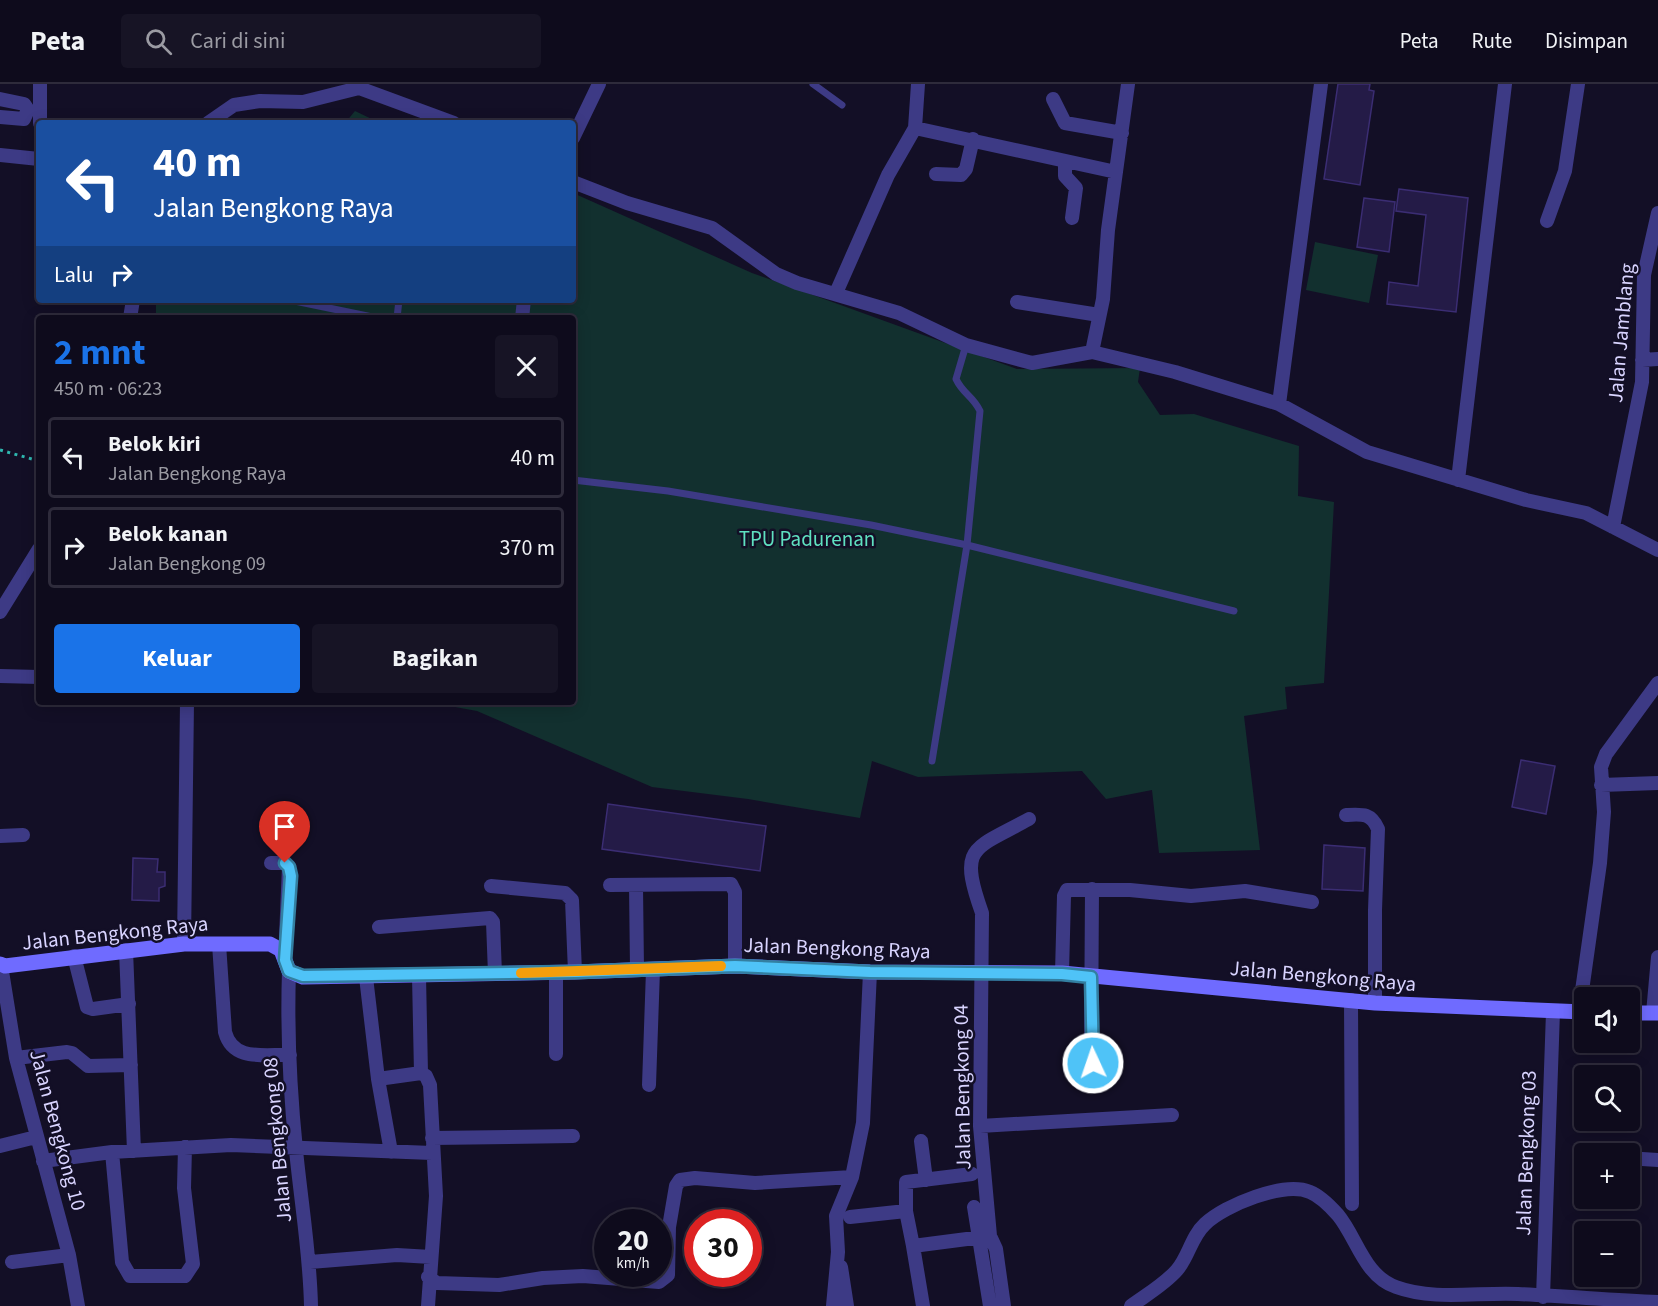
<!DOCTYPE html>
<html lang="id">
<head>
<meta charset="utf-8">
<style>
  body { margin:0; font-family:"Source Sans 3",sans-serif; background:#171425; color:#f1f3f6; height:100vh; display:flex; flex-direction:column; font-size:22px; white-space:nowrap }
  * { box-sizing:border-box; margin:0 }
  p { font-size:20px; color:#9b9ba3 }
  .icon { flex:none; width:33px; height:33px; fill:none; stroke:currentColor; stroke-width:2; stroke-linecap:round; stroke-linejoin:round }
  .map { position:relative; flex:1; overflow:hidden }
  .sheet { position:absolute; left:36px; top:231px; width:540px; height:390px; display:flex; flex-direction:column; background:#0e0b1c; border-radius:6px; box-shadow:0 3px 15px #0003,0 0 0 2px #2e2b3b }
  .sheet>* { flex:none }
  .banner { position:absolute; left:36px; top:36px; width:540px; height:183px; border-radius:6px; box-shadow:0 3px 15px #0003,0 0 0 2px #2e2b3b; background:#1a4fa0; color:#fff; overflow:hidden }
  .controls { position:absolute; left:1574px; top:903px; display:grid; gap:12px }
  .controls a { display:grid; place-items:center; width:66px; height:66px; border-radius:6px; background:#0e0b1c; box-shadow:0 3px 15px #0003,0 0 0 2px #2e2b3b; font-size:30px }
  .speed { position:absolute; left:594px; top:1125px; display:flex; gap:12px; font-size:30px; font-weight:700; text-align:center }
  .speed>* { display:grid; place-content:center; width:78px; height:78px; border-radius:50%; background:#0e0b1c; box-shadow:0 3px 15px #0003,0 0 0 2px #2e2b3b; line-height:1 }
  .speed small { font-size:15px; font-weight:400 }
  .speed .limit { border:9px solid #d22; background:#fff; color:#111 }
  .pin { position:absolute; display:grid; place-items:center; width:51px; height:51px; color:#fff; margin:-62px -26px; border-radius:50% 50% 50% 0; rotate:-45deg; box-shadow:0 0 6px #0007 }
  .pin .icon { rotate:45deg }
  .me { position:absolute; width:66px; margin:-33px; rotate:357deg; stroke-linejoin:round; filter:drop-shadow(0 0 4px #0008) }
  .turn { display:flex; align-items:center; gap:21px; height:126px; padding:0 18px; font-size:27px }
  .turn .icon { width:78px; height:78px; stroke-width:2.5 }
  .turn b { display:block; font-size:42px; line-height:51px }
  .then { display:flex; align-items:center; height:57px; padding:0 18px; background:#0003; gap:12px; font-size:22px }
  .round { display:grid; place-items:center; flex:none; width:63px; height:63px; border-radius:6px; background:#171425 }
  .headline { display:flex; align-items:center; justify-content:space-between; height:102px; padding:0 18px }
  h1 { font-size:36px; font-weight:700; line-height:45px; color:#1a73e8 }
  .cta { display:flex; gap:12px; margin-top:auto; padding:12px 18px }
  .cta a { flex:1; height:69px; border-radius:6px; background:#1a73e8; color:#fff; font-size:24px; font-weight:700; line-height:69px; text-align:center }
  .cta a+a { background:#171425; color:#f1f3f6 }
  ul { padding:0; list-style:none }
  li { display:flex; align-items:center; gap:18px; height:81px; margin:0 12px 9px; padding:0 6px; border:3px solid #2e2b3b; border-radius:6px }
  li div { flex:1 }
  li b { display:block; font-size:22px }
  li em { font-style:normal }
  header { display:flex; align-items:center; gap:36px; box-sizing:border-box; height:84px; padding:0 30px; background:#0e0b1c; border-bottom:2px solid #2e2b3b }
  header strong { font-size:28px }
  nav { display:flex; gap:33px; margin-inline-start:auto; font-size:21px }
  .search { width:420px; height:54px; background:#171425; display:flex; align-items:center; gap:15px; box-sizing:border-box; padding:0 21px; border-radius:6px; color:#9b9ba3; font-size:22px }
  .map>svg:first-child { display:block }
  .green { fill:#12302f }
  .building { fill:#241b47; stroke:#3b2d73; stroke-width:1.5 }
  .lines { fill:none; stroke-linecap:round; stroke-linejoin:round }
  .path { stroke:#2fb8b0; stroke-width:3; stroke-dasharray:3 4.5; stroke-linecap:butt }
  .lane { stroke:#3d3a85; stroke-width:7 }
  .street { stroke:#3d3a85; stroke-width:14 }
  .secondary { stroke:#6f6bff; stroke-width:15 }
  .route-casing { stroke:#337fa1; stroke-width:15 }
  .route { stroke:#4fc3f7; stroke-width:10 }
  .slow { stroke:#f59e0b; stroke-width:10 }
  .labels { text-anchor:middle; stroke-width:5; stroke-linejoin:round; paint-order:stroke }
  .street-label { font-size:21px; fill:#d9d4ff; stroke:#130f26 }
  .park-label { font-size:21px; fill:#5fe0c0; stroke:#130f26 }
</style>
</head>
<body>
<header>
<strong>Peta</strong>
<div class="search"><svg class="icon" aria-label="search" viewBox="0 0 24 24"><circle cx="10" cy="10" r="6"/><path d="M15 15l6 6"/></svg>Cari di sini</div>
<nav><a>Peta</a><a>Rute</a><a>Disimpan</a></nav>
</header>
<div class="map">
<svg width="1658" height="1222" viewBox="0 0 1658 1222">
  <rect width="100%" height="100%" fill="#130f26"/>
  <path class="green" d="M355,27L380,39H345Z
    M573,109L752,189L1017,285L1140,284L1138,298L1160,331L1194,330L1299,362L1298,412L1334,418L1324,599L1285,603L1287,625L1244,632L1260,766L1159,769L1152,706L1106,715L1082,687L918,693L872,677L860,734L748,715L652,703L477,627L428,618H573V234H156V216H573Z
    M1315,158L1378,171L1369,219L1306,206Z"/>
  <path class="building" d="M1338,0H1370L1369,6L1374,7L1360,101L1324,95Z
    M1399,105L1468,114L1456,228L1387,220L1389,198L1418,202L1426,131L1396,127Z
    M1364,114L1395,118L1389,168L1357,163Z
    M1521,676L1555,682L1546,730L1512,723Z
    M608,720L766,742L760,787L602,765Z
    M1324,761L1365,764L1363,807L1322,805Z
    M133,774L158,775L157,788H165V802L159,804V817L132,816Z"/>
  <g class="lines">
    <path class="path" d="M0,366L39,377"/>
    <path class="lane" d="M813,0L842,21
      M290,216L377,234
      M397,234L399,216
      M573,396L668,407L871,441L967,461L1234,527
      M932,677L967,461L980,327C973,312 963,310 956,295L966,261"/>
    <path class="street" d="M40,0V39
      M918,0L915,44L1116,88
      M0,15L24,20L28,26L24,35L0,33
      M1053,15L1065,39L1122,49
      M208,39L234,21L260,17L303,18L359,4L454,39
      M573,54L599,0
      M0,71L39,75
      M1065,78V92L1076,104L1072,134
      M936,90L961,91L966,85L973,55
      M573,98L627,119L712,144L776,190L797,199L899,229L966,261L1032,279L1092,268L1175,288L1279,320L1367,368L1526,416L1586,429L1658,466
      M1547,137L1565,87L1578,0
      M836,209L888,91L915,44
      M1017,218L1099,231
      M130,234L133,216
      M522,234L524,216
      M1092,268L1103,215L1108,146L1128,0
      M1642,276L1658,275
      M1279,320L1321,0
      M1458,396L1505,0
      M1613,443L1642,298L1644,191L1658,129
      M0,528L39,465
      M0,592L39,593
      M1601,701L1658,699
      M1346,731C1363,730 1371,729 1378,745L1375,826V919
      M0,752L23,751
      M271,779H285L289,783L285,876
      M610,801L731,800L735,808V882
      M491,802L565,809L572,816L575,888
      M636,802L637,885
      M1092,805L1091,966L1094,992
      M379,843L490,834L493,838L495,890
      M184,860L187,618
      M219,860L225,948C233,978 264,970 290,971
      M126,866L134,1067
      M74,872L87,923L93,925L129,920
      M1,881L16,974L69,1171L78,1222
      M289,887C287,946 290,1007 296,1066C301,1118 310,1169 311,1222
      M556,889V970
      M1062,889L1064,812L1067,806H1130L1191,812L1245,807L1312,818
      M419,892L421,989
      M366,893L378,995L421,989L426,992L430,1001L436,1112L428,1222
      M1351,916L1352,1120
      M1579,928L1600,779L1604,728L1601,683L1606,670L1658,599
      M1653,929L1658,873
      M16,974L67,968L72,969L88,982L131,981
      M378,995L391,1068
      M649,1001L653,886
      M980,1042L1172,1031
      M432,1054L573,1052
      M921,1057L926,1096
      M0,1062L36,1053
      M112,1068L122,1178L130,1192H185L193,1180L184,1104L185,1063
      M1642,1075L1658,1076
      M43,1077L112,1068L231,1061L432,1069
      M972,1090L906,1098V1127L913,1162L990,1152
      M974,1123L990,1222
      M850,1133L906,1127
      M913,1162L923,1222
      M12,1178L69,1171
      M310,1178L397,1171L431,1173
      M841,1183L847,1222
      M428,1193L437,1199L499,1201L543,1194L583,1192L659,1198L668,1191L669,1143L676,1102L680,1096L695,1094L755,1099L852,1093
      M1543,1213L1553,928
      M833,1222L838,1168L836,1132L852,1093L863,1039L870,888
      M1004,1222L996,1165L990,1152L980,1042L982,829C958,761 973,766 1029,735
      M1131,1222C1146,1211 1165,1200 1177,1186C1189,1172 1191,1153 1205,1140C1225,1121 1284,1097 1310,1108C1320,1112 1330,1122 1338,1131C1357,1154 1364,1192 1396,1203C1434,1217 1478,1208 1518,1210C1564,1212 1611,1216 1658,1218"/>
    <path class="secondary" d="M0,880L5,882L184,860H270L281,866L289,887L303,893L575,888L735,882L870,888L1062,889L1375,919L1584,928
      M1629,929H1658"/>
  </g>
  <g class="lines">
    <defs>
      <path id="route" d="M285,779L289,783L291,792L285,876L289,887L303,892L575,888L735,882L870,888L1062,890L1091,893L1093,979"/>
    </defs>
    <use href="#route" class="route-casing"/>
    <use href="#route" class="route"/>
    <path class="slow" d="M521,889L721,882"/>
  </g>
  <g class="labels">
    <g class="street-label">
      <text transform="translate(1621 249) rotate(-85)" y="7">Jalan Jamblang</text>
      <text transform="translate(115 849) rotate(-6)" y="7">Jalan Bengkong Raya</text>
      <text transform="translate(837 864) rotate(2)" y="7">Jalan Bengkong Raya</text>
      <text transform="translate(1323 892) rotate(5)" y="7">Jalan Bengkong Raya</text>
      <text transform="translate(962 1003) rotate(-91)" y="7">Jalan Bengkong 04</text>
      <text transform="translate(58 1046) rotate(75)" y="7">Jalan Bengkong 10</text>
      <text transform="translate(277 1056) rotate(-95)" y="7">Jalan Bengkong 08</text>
      <text transform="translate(1526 1069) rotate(-88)" y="7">Jalan Bengkong 03</text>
    </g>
    <g class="park-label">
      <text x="807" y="462">TPU Padurenan</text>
    </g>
  </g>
</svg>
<div class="controls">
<a><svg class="icon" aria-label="sound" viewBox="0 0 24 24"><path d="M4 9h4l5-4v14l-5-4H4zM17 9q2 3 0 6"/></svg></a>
<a><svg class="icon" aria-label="search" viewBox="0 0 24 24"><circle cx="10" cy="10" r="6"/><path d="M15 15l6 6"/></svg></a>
<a>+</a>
<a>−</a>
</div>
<div class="speed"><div>20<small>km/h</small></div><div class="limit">30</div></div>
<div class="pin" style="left:285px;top:779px;background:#d93025"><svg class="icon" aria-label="arrive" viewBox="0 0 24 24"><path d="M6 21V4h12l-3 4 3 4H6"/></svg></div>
<svg class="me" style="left:1093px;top:979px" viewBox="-20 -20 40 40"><circle r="17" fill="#4fc3f7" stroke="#fff" stroke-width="3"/><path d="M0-11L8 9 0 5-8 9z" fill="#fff"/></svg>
<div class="banner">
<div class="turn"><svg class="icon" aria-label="left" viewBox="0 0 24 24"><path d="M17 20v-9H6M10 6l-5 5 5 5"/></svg><div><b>40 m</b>Jalan Bengkong Raya</div></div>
<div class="then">Lalu<svg class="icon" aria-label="right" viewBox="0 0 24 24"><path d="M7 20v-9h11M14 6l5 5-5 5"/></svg></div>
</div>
<section class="sheet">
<div class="headline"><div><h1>2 mnt</h1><p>450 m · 06:23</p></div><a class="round"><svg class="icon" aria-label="close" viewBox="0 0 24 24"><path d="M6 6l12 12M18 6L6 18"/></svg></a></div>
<ul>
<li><svg class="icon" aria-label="left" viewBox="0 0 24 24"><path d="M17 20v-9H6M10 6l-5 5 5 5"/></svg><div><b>Belok kiri</b><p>Jalan Bengkong Raya</p></div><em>40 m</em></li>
<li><svg class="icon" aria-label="right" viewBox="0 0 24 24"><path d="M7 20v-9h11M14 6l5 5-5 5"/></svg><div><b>Belok kanan</b><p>Jalan Bengkong 09</p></div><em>370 m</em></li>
</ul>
<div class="cta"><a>Keluar</a><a>Bagikan</a></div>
</section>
</div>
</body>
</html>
